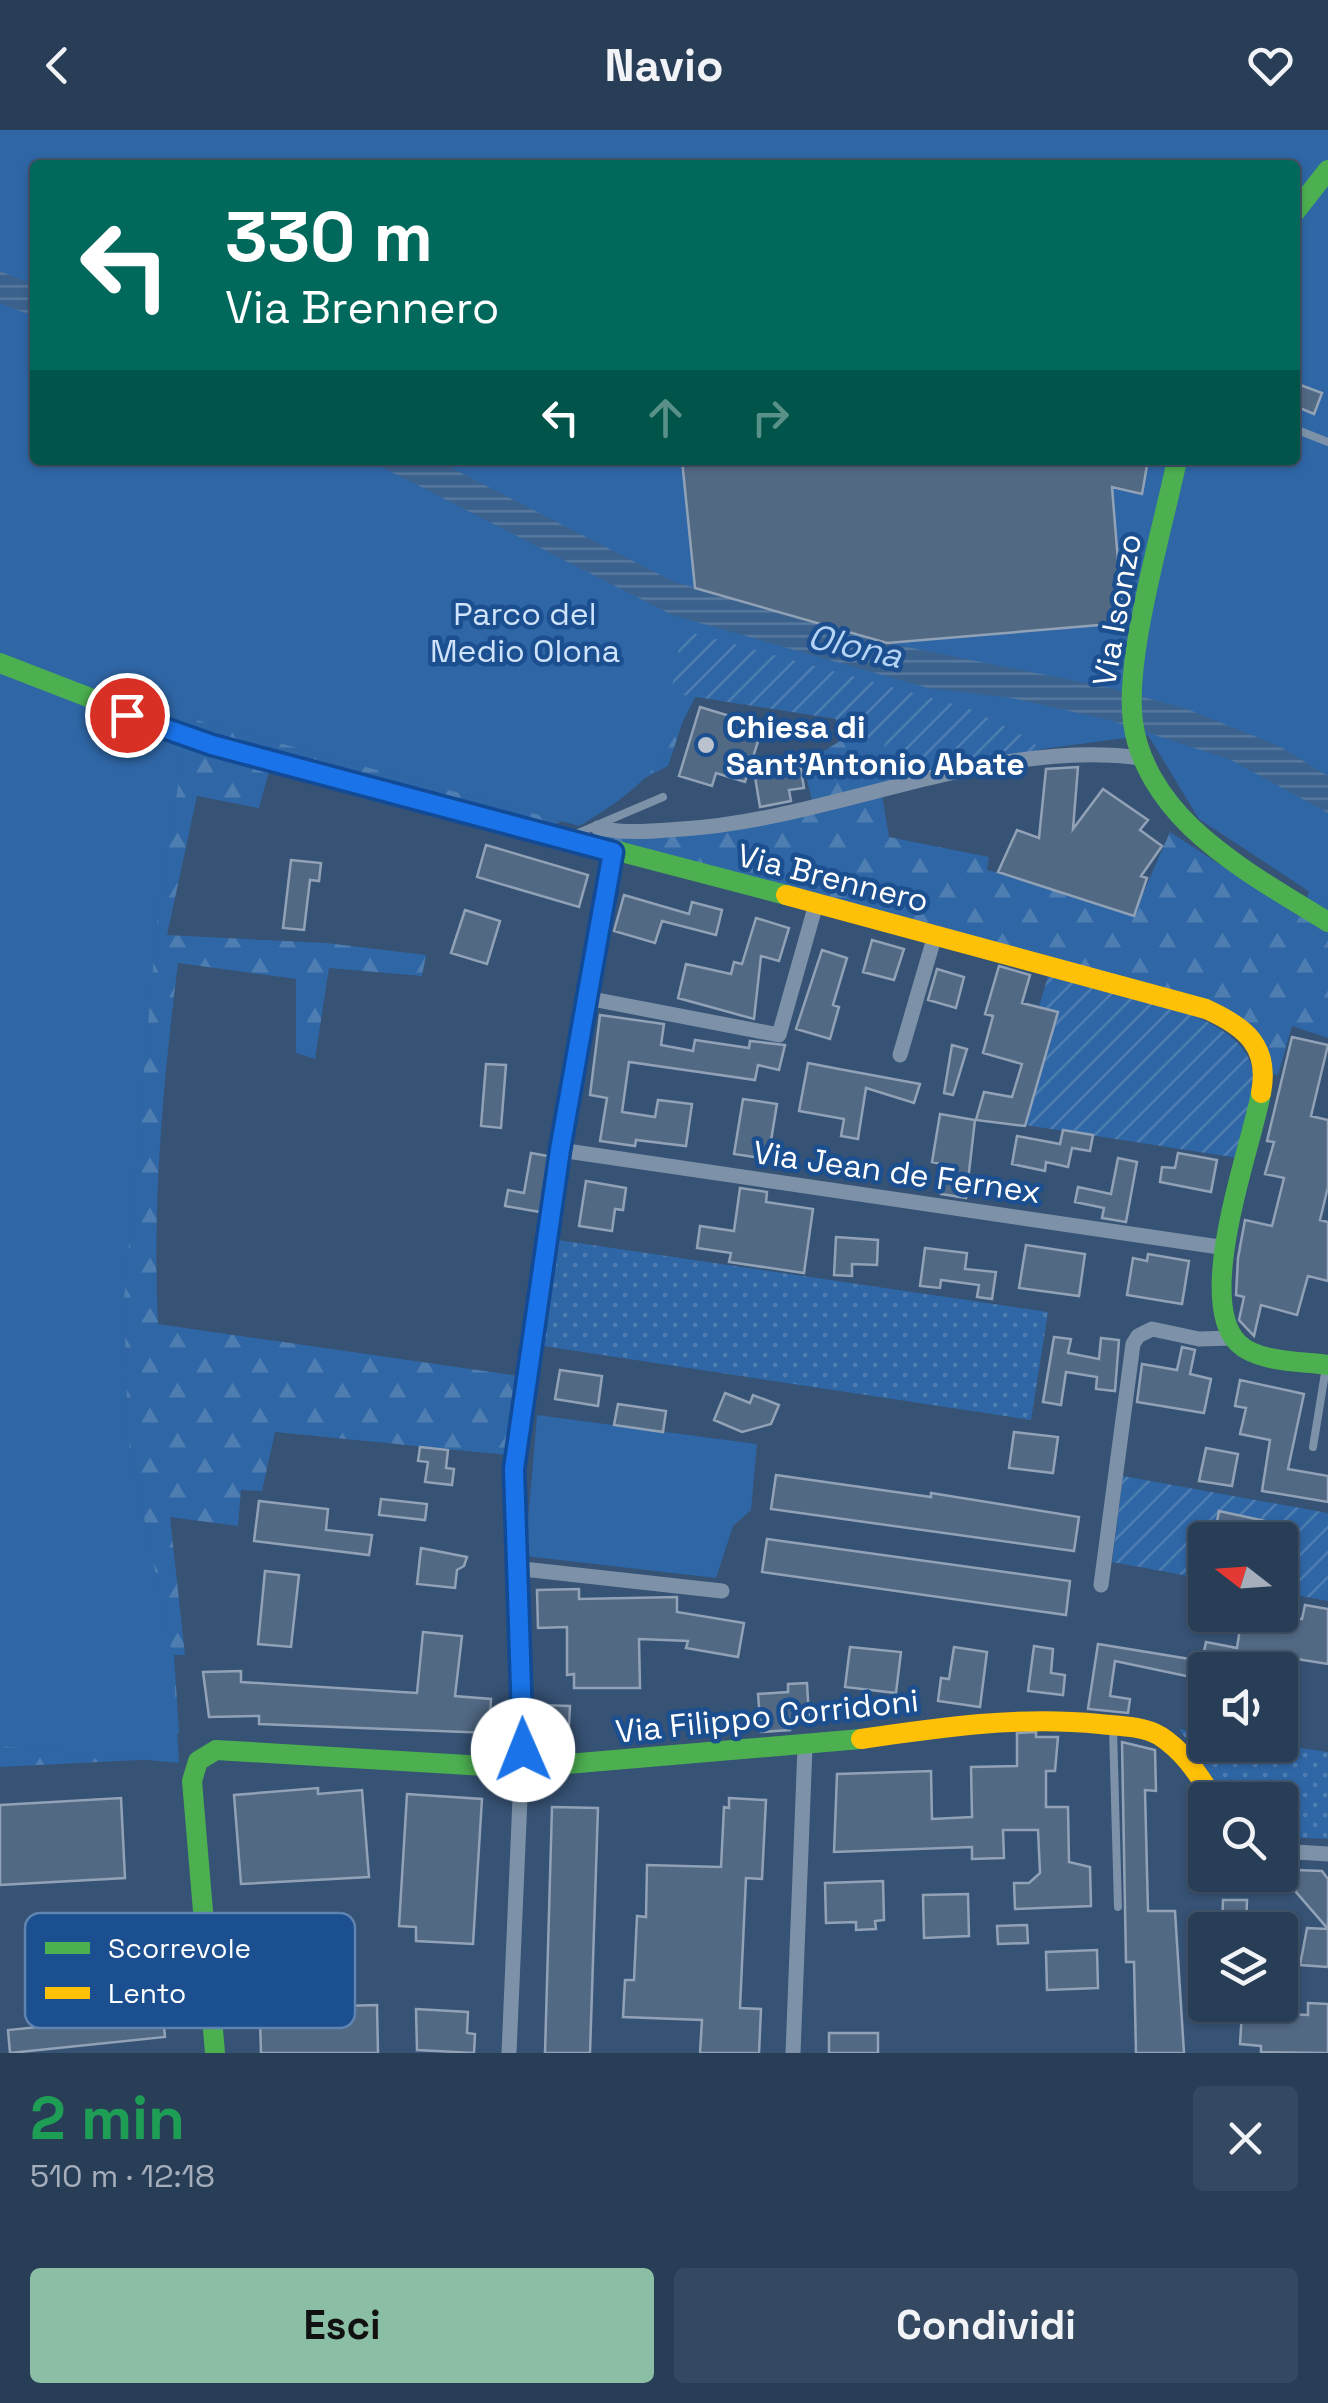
<!DOCTYPE html>
<html lang="it">
<head>
<meta charset="utf-8">
<style>
  body { margin:0; font-family:"Space Grotesk",sans-serif; background:#344961; color:#f1f3f6; height:100vh; display:flex; flex-direction:column; font-size:38px; white-space:nowrap }
  * { box-sizing:border-box; margin:0 }
  p { font-size:32px; color:#a5aeba }
  .icon { flex:none; width:55px; height:55px; fill:none; stroke:currentColor; stroke-width:2; stroke-linecap:round; stroke-linejoin:round }
  .map { position:relative; height:1923px; overflow:hidden }
  .side { display:flex; flex-direction:column; background:#283e57; flex:1 }
  .side>* { flex:none }
  .hud { position:absolute; left:30px; top:30px; width:1270px; height:305px; border-radius:10px; box-shadow:0 2px 8px #0004,0 0 0 2px #44576d; background:#00695c; color:#fff; overflow:hidden }
  .needle { width:65px; rotate:287deg }
  .controls { position:absolute; left:1188px; top:1392px; display:grid; gap:20px }
  .controls a { display:grid; place-items:center; width:110px; height:110px; border-radius:10px; background:#283e57; box-shadow:0 2px 8px #0004,0 0 0 2px #44576d; font-size:50px }
  .pin { position:absolute; display:grid; place-items:center; width:85px; height:85px; color:#fff; margin:-42px; border:5px solid #fff; border-radius:50%; box-shadow:0 2px 10px #0007 }
  .me { position:absolute; width:110px; margin:-55px; rotate:359deg; stroke-linejoin:round; filter:drop-shadow(0 0 8px #0008) }
  .turn { display:flex; align-items:center; gap:35px; height:210px; padding:0 30px; font-size:45px }
  .turn .icon { width:130px; height:130px; stroke-width:2.5 }
  .turn b { display:block; font-size:70px; line-height:85px }
  .lanes { display:flex; align-items:center; height:95px; padding:0 30px; background:#0003; justify-content:center; gap:50px; direction:ltr }
  .lanes .off { opacity:.35 }
  .round { display:grid; place-items:center; flex:none; width:105px; height:105px; border-radius:10px; background:#344961 }
  .summary { display:flex; align-items:center; justify-content:space-between; height:170px; padding:0 30px }
  h1 { font-size:60px; font-weight:800; line-height:75px; color:#1e9e55 }
  .cta { display:flex; gap:20px; margin-top:auto; padding:20px 30px }
  .cta a { flex:1; height:115px; border-radius:10px; background:#8abfa5; color:#111; font-size:40px; font-weight:800; line-height:115px; text-align:center }
  .cta a+a { background:#344961; color:#f1f3f6 }
  header { display:flex; justify-content:space-between; align-items:center; height:130px; padding:0 30px; background:#283e57; font-size:45px; font-weight:800 }
  .map>svg:first-child { display:block }
  .grass { fill:url(#grass-dots) }
  .forest { fill:url(#forest-firs) }
  .park { fill:#2f66a5; fill-rule:evenodd }
  .garden { fill:url(#garden-furrows) }
  .water { fill:url(#water-rules) }
  .building { fill:#526984; stroke:#92a2b6; stroke-width:2.5 }
  .lines { fill:none; stroke-linecap:round; stroke-linejoin:round }
  .lane { stroke:#7d92a8; stroke-width:8 }
  .street { stroke:#7d92a8; stroke-width:15 }
  .fast { stroke:#4caf50; stroke-width:20 }
  .slow { stroke:#ffc107; stroke-width:20 }
  .route-casing { stroke:#114b97; stroke-width:25 }
  .route { stroke:#1a73e8; stroke-width:18 }
  .poi-dot { fill:#b9c2ce; stroke:#1b4f8f; stroke-width:4 }
  .labels { text-anchor:middle; stroke-width:9; stroke-linejoin:round; paint-order:stroke }
  .street-label { font-size:32px; fill:#fff; stroke:#1b4f8f }
  .park-label { font-size:32px; fill:#cfe3fa; stroke:#1b4f8f }
  .poi-label { font-size:32px; font-weight:bold; fill:#fff; stroke:#1b4f8f; text-anchor:start }
  .water-label { font-size:35px; font-style:italic; fill:#b5d3f5; stroke:#1b4f8f }
  .key { fill:#1b4f8f; stroke:#5f84b1; stroke-width:2.5 }
  .key-label { font-size:28px; fill:#fff }
</style>
</head>
<body>
<header><svg class="icon" aria-label="back" viewBox="0 0 24 24"><path d="M15 5l-7 7 7 7"/></svg>Navio<svg class="icon" aria-label="heart" viewBox="0 0 24 24"><path d="M12 20l-8-8c-3-5 5-10 8-4 3-6 11-1 8 4z"/></svg></header>
<div class="map">
<svg width="1328" height="1923" viewBox="0 0 1328 1923">
  <defs>
    <pattern id="grass-dots" width="8" height="8" patternUnits="userSpaceOnUse" patternTransform="scale(2.5)"><rect width="8" height="8" fill="#2f66a5"/><path d="M2 2h.1M6 6h.1" fill="none" stroke="#4e7db2" stroke-width="1.8" stroke-linecap="round"/></pattern>
    <pattern id="forest-firs" width="22" height="20" patternUnits="userSpaceOnUse" patternTransform="scale(2.5)"><rect width="22" height="20" fill="#2f66a5"/><path d="M5 1l3.5 6h-7zM16 11l3.5 6h-7z" fill="#4e7db2"/></pattern>
    <pattern id="garden-furrows" width="10" height="10" patternUnits="userSpaceOnUse" patternTransform="scale(2.5)"><rect width="10" height="10" fill="#2f66a5"/><path d="M-1 1l2-2M0 10L10 0M9 11l2-2" fill="none" stroke="#4e7db2"/></pattern>
    <pattern id="water-rules" width="6" height="5" patternUnits="userSpaceOnUse" patternTransform="scale(2.5)"><rect width="6" height="5" fill="#3b618d"/><path d="M0 2.5h6" fill="none" stroke="#58799e"/></pattern>
  </defs>
  <rect width="100%" height="100%" fill="#365274"/>
  <path class="grass" d="M558,1110L1048,1182L1031,1290L543,1216Z
    M1179,1599L1205,1603V1615H1280L1328,1622V1709L1280,1707V1670H1228Z"/>
  <path class="forest" d="M1,0H1328L1295,35H35V330L691,567L668,636L543,701L272,631L259,678L197,666L167,805L326,813L426,825L422,846L329,838L315,929L296,923V849L178,833C163,954 152,1072 158,1194L525,1247L507,1325L275,1302L262,1361L241,1360L238,1396L170,1387L185,1525H174L179,1602L159,1629L0,1637Z
    M840,611H886L881,659L889,707L989,727L987,740L1036,752L1133,786L1170,702L1302,788L1315,738L1328,732V908L1292,896L1278,945L1264,942L1239,894L562,708L691,698L814,678L803,634Z"/>
  <path class="park" d="M0,0H1328V774L1199,689L1148,605L1020,622L702,553C665,629 654,652 579,696L189,588L158,780L124,1170L128,1310L173,1528L179,1633L0,1616ZM949,31L961,35H1295V330H35V35H948Z
    M537,1285L757,1314L751,1380L733,1396L716,1448L525,1426Z"/>
  <path class="garden" d="M682,500L968,578L1032,610L1039,620L881,659L885,611H840L836,589L671,563Z
    M1048,846C1101,860 1237,878 1252,937C1260,966 1245,1000 1238,1028L1025,995L1058,883L1039,877Z
    M1123,1346L1328,1383V1471L1280,1462V1410H1205V1449L1112,1432Z"/>
  <path class="water" d="M0,141L35,155V187L0,173Z
    M368,330H436L672,451L887,513L1110,558L1187,579L1279,616L1328,646V683L1231,630L1109,590L1011,568L928,558L672,485Z"/>
  <path class="building" d="M1295,253L1322,263L1314,284L1295,276Z
    M682,330H1148L1142,364L1112,357L1123,493L887,513L695,458Z
    M700,577L763,596L745,652L716,643L712,656L679,646Z
    M799,628L804,658L789,660L791,671L760,677L755,647L783,642L781,631Z
    M1078,637L1073,699L1103,659L1148,690L1140,700L1162,716L1141,746L1147,748L1134,786L998,742L1017,700L1039,708L1046,639Z
    M486,715L588,745L579,777L477,747Z
    M291,730L321,733L319,751L310,750L304,800L283,798Z
    M624,765L689,784L692,772L722,780L716,805L662,791L655,813L614,801Z
    M465,780L500,791L487,834L451,823Z
    M756,788L789,798L779,831L761,826L754,889L678,868L686,834L731,844L734,832L742,834Z
    M872,810L904,819L894,850L863,842Z
    M822,820L847,828L833,875L839,877L830,909L796,899Z
    M999,836L1030,845L1022,873L1058,882L1025,996L976,990L984,962L1012,967L1022,934L983,923L993,886L985,884Z
    M937,839L964,847L956,878L928,870Z
    M600,885L664,894L661,915L693,921L695,910L749,918L750,911L785,915L779,940L758,935L755,950L629,932L622,982L655,987L658,970L692,974L686,1016L636,1010L635,1016L600,1011L607,968L590,965Z
    M1292,907L1328,915L1311,986L1328,990V1057L1320,1090L1328,1092V1151L1308,1146L1297,1185L1261,1175L1254,1206L1239,1190L1244,1167L1236,1165L1238,1128L1245,1090L1272,1096L1284,1048L1265,1044L1274,1012L1267,1011Z
    M952,915L967,919L953,965L944,963Z
    M808,933L839,939L920,954L914,973L866,958L858,1009L841,1006L844,989L799,981Z
    M486,934L506,935L501,998L481,996Z
    M743,969L777,974L768,1029L734,1024Z
    M940,984L975,990L966,1068L941,1064L945,1035L932,1032Z
    M1063,1000L1093,1005L1090,1021L1072,1018L1068,1037L1046,1032L1045,1041L1012,1034L1017,1006L1060,1014Z
    M531,1023L548,1026L540,1082L505,1076L508,1060L524,1063Z
    M1178,1023L1217,1030L1211,1062L1160,1052L1162,1037L1175,1038Z
    M1118,1028L1137,1032L1126,1092L1102,1088L1104,1078L1075,1072L1078,1057L1111,1064Z
    M586,1051L626,1058L623,1080L615,1079L612,1101L579,1096Z
    M740,1058L767,1062L766,1072L813,1079L804,1143L729,1132L731,1123L697,1118L700,1096L734,1101Z
    M836,1107L878,1110L877,1135L852,1134V1146L834,1145Z
    M1026,1115L1085,1124L1079,1166L1019,1158Z
    M925,1118L967,1123L965,1139L996,1142L992,1169L977,1167L979,1155L941,1150L940,1158L920,1156Z
    M1148,1124L1189,1131L1182,1174L1127,1165L1133,1128L1147,1131Z
    M1054,1207L1071,1209L1068,1223L1099,1229L1101,1208L1119,1210L1115,1261L1096,1259L1097,1247L1066,1242L1061,1275L1043,1272Z
    M1182,1217L1195,1220L1190,1244L1211,1249L1204,1283L1137,1272L1142,1234L1177,1240Z
    M560,1240L602,1246L598,1276L555,1269Z
    M1240,1250L1304,1264L1288,1339L1328,1346V1372L1262,1361L1270,1310L1240,1304L1246,1278L1235,1276Z
    M725,1263L750,1273L753,1265L779,1275L771,1294L742,1302L714,1290Z
    M618,1274L666,1281L663,1302L614,1295Z
    M1014,1302L1058,1307L1053,1343L1009,1338Z
    M420,1317L448,1320L446,1338L454,1339L452,1355L425,1352L428,1332L418,1331Z
    M1206,1318L1238,1324L1232,1356L1199,1351Z
    M776,1345L931,1367V1363L1079,1387L1074,1421L771,1379Z
    M381,1369L427,1374L425,1390L379,1385Z
    M259,1371L328,1379L326,1400L372,1405L369,1425L254,1411Z
    M1219,1381L1284,1395L1281,1410L1214,1408Z
    M767,1409L1070,1451L1066,1485L762,1442Z
    M421,1418L467,1427L464,1436L457,1440L455,1458L417,1454Z
    M265,1441L299,1445L291,1517L258,1514Z
    M579,1459V1469L677,1467V1482L744,1493L738,1527L686,1518L688,1511L639,1509L640,1558H574V1544L567,1545V1497L538,1498L537,1460Z
    M1305,1475L1328,1479V1534L1266,1524L1263,1540H1205V1550L1115,1531L1110,1566L1130,1569L1128,1583L1088,1579L1098,1514L1202,1531L1206,1512L1237,1518L1242,1485L1302,1489Z
    M423,1502L462,1506L455,1566L491,1569L489,1603L259,1594V1586L209,1587L203,1542L241,1541V1552L417,1563Z
    M1034,1516L1053,1519L1051,1543L1065,1545L1063,1565L1028,1561Z
    M850,1517L901,1522L896,1563L845,1557Z
    M954,1517L987,1522L980,1577L938,1571L941,1548L949,1549Z
    M807,1553L809,1588L789,1590L790,1600L761,1602L758,1564L788,1562V1554Z
    M537,1575L570,1576L568,1613L535,1612Z
    M1036,1602V1607H1058L1055,1641H1046V1677H1068L1069,1732L1090,1737L1091,1776L1015,1779L1014,1753H1029L1040,1743L1038,1700H1003L1004,1728L972,1729V1717L834,1722L837,1644L931,1641L932,1689L972,1687L971,1637L1017,1636V1603Z
    M1122,1612L1155,1620L1156,1661L1145,1660L1148,1781H1175L1184,1923H1136L1134,1832H1126Z
    M318,1658V1664L362,1660L369,1747L241,1754L234,1665Z
    M407,1664L482,1669L473,1814L416,1811V1797L399,1796Z
    M121,1668L125,1748L0,1755V1675Z
    M729,1668L766,1670L762,1749L746,1748L740,1878L761,1879L759,1923H700L702,1890L623,1887L625,1850H634L637,1786L646,1787L647,1735L721,1737L724,1677L729,1678Z
    M552,1677L598,1678L590,1923H545Z
    M1297,1740L1322,1741L1328,1749V1799L1296,1762Z
    M883,1751L884,1790L875,1791L876,1799L856,1800V1792L826,1793L825,1753Z
    M968,1764L969,1806L924,1808L923,1765Z
    M1223,1770H1247L1246,1800H1222Z
    M299,1786L303,1877L377,1875L378,1923H261L259,1855L244,1856L241,1788Z
    M1027,1795L1028,1813L998,1814L997,1796Z
    M1307,1798L1328,1799V1837L1300,1835Z
    M1097,1820L1098,1858L1047,1860L1046,1822Z
    M1308,1873L1328,1874V1923L1261,1922V1916L1240,1914L1242,1882L1308,1885Z
    M416,1879L468,1882L467,1903L475,1904L474,1923L417,1920Z
    M163,1884L165,1907L10,1923L8,1900Z
    M829,1903H878V1923H829Z"/>
  <g class="lines">
    <path class="lane" d="M1295,299L1328,312
      M576,704L663,667
      M1313,1317L1326,1237
      M1113,1599L1118,1777"/>
    <path class="street" d="M598,698C626,704 653,701 682,699C831,690 993,607 1141,628
      M587,868L779,905L816,774
      M900,925L935,805
      M560,1020L1226,1118
      M514,1438L722,1461
      M1101,1455L1133,1214L1138,1206L1152,1199L1199,1209L1232,1208
      M1280,1721L1328,1724
      M509,1923L523,1599L514,1339L560,1020L613,723
      M793,1923L805,1617"/>
    <path class="fast" d="M1295,82L1328,40
      M1177,330C1163,398 1124,528 1133,592C1138,632 1162,669 1191,697C1231,735 1281,763 1328,792
      M0,533L212,615L786,765
      M1261,963C1251,1018 1194,1169 1238,1213C1258,1233 1302,1231 1328,1235
      M215,1923L192,1651L198,1631L216,1620L520,1638L861,1609"/>
    <path class="slow" d="M786,765L1206,879C1246,897 1270,917 1261,963
      M861,1609C942,1597 1018,1586 1100,1594C1119,1596 1143,1596 1160,1606C1185,1622 1199,1646 1215,1670"/>
  </g>
  <g class="lines">
    <defs>
      <path id="route" d="M127,585L212,615L613,722L560,1020L514,1339L523,1620"/>
    </defs>
    <use href="#route" class="route-casing"/>
    <use href="#route" class="route"/>
  </g>
  <circle class="poi-dot" cx="706" cy="615" r="10"/>
  <g class="labels">
    <g class="street-label">
      <text transform="translate(1117 480) rotate(-80)" y="11">Via Isonzo</text>
      <text transform="translate(833 748) rotate(14)" y="11">Via Brennero</text>
      <text transform="translate(897 1042) rotate(8)" y="11">Via Jean de Fernex</text>
      <text transform="translate(767 1586) rotate(-6)" y="11">Via Filippo Corridoni</text>
    </g>
    <g class="park-label">
      <text x="525" y="495">Parco del<tspan x="525" dy="37">Medio Olona</tspan></text>
    </g>
    <g class="poi-label">
      <text x="726" y="608">Chiesa di<tspan x="726" dy="37">Sant'Antonio Abate</tspan></text>
    </g>
    <g class="water-label">
      <text transform="translate(855 516) rotate(13)" y="12">Olona</text>
    </g>
  </g>
  <rect x="25" y="1783" width="330" height="115" rx="15" class="key"/>
  <rect x="45" y="1812" width="45" height="12" fill="#4caf50"/>
  <rect x="45" y="1857" width="45" height="12" fill="#ffc107"/>
  <g class="key-label">
    <text x="108" y="1828">Scorrevole</text>
    <text x="108" y="1873">Lento</text>
  </g>
</svg>
<div class="controls">
<a><svg class="needle" viewBox="-14 -14 28 28"><path d="M0-13l5 13h-10z" fill="#e53935"/><path d="M0 13l5-13h-10z" fill="#a5aeba"/></svg></a>
<a><svg class="icon" aria-label="sound" viewBox="0 0 24 24"><path d="M4 9h4l5-4v14l-5-4H4zM17 9q2 3 0 6"/></svg></a>
<a><svg class="icon" aria-label="search" viewBox="0 0 24 24"><circle cx="10" cy="10" r="6"/><path d="M15 15l6 6"/></svg></a>
<a><svg class="icon" aria-label="layers" viewBox="0 0 24 24"><path d="M12 4l9 5-9 5-9-5zM3 14l9 5 9-5"/></svg></a>
</div>
<div class="pin" style="left:127px;top:585px;background:#d93025"><svg class="icon" aria-label="arrive" viewBox="0 0 24 24"><path d="M6 21V4h12l-3 4 3 4H6"/></svg></div>
<svg class="me" style="left:523px;top:1620px" viewBox="-20 -20 40 40"><circle r="19" fill="#fff"/><path d="M0-13L10 11 0 6-10 11z" fill="#1a73e8"/></svg>
<div class="hud">
<div class="turn"><svg class="icon" aria-label="left" viewBox="0 0 24 24"><path d="M17 20v-9H6M10 6l-5 5 5 5"/></svg><div><b>330 m</b>Via Brennero</div></div>
<div class="lanes"><svg class="icon" aria-label="left" viewBox="0 0 24 24"><path d="M17 20v-9H6M10 6l-5 5 5 5"/></svg><svg class="icon off" aria-label="ahead" viewBox="0 0 24 24"><path d="M12 20V5M6 11l6-6 6 6"/></svg><svg class="icon off" aria-label="right" viewBox="0 0 24 24"><path d="M7 20v-9h11M14 6l5 5-5 5"/></svg></div>
</div>
</div>
<section class="side">
<div class="summary"><div><h1>2 min</h1><p>510 m · 12:18</p></div><a class="round"><svg class="icon" aria-label="close" viewBox="0 0 24 24"><path d="M6 6l12 12M18 6L6 18"/></svg></a></div>
<div class="cta"><a>Esci</a><a>Condividi</a></div>
</section>
</body>
</html>
